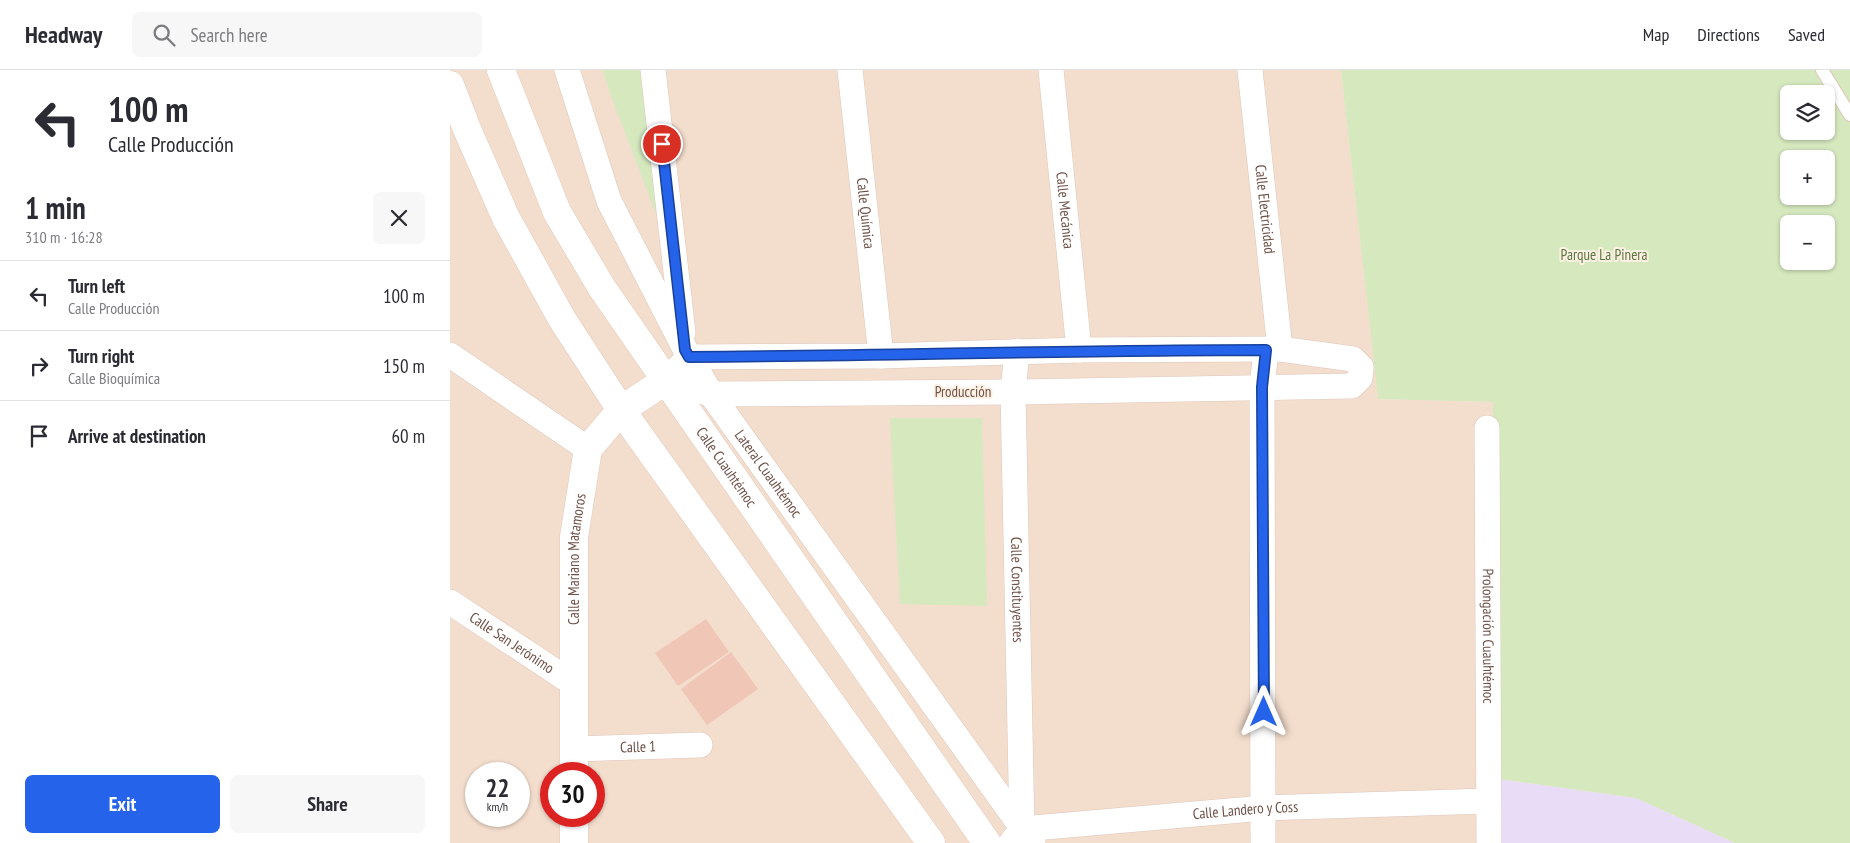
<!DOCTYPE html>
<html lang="en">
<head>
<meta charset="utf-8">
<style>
  body { margin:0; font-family:"PT Sans Narrow",sans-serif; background:#f7f7f7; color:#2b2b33; height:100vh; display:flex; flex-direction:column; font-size:19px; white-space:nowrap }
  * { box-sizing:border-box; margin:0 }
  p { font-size:16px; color:#7c7c81 }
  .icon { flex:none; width:28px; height:28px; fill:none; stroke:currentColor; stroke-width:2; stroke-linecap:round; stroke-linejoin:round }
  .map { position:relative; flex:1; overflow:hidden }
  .side { display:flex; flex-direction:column; background:#fff; width:450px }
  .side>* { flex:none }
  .top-card { background:#fff; color:#2b2b33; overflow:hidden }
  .controls { position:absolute; left:1330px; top:15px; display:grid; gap:10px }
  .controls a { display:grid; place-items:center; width:55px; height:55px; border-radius:8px; background:#fff; box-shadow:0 1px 4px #0004; font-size:25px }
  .speed { position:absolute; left:15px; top:692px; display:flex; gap:10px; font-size:25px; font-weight:700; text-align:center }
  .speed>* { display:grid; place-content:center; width:65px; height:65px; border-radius:50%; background:#fff; box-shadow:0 1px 4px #0004; line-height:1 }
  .speed small { font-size:12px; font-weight:400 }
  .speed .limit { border:8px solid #d22; background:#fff; color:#111 }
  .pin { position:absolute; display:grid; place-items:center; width:42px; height:42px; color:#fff; margin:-21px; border:2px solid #fff; border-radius:50%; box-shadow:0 1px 5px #0007 }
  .me { position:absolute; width:55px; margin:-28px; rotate:0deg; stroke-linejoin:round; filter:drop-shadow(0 0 4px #0008) }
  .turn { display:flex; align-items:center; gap:18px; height:105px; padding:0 25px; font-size:22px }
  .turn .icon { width:65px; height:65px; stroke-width:2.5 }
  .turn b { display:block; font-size:35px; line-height:42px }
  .round { display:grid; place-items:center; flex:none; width:52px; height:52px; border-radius:8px; background:#f7f7f7 }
  .summary { display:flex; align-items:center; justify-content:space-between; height:85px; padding:0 25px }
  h1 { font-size:30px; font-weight:800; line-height:38px }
  .primary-button { display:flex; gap:10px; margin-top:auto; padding:10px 25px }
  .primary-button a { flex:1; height:58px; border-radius:8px; background:#2563eb; color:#fff; font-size:20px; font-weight:800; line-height:58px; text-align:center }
  .primary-button a+a { background:#f7f7f7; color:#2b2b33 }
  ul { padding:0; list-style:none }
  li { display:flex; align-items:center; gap:15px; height:70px; padding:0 25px; border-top:1px solid #e1e1e2 }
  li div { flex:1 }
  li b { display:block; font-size:19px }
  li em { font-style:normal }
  header { display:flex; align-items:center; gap:30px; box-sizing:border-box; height:70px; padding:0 25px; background:#fff; border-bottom:1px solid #e1e1e2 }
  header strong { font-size:24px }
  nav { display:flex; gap:28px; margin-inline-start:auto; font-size:18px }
  .search { width:350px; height:45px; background:#f7f7f7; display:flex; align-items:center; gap:12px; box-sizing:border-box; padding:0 18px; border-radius:8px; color:#7c7c81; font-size:19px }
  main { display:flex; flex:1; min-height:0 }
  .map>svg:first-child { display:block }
  .residential { fill:#f3ddcd; fill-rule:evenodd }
  .education { fill:#e9dcf7 }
  .green { fill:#d5e8be; fill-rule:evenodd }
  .building { fill:#f0c6b7 }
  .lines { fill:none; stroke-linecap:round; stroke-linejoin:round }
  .lane-casing { stroke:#dfc7bb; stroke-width:14 }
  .street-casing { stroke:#dfc7bb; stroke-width:26 }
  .secondary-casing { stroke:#e6c9bb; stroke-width:29 }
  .lane { stroke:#fff; stroke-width:12 }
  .street { stroke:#fff; stroke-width:25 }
  .secondary { stroke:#fff; stroke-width:28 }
  .route-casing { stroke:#184099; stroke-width:12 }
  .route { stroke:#2563eb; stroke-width:9 }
  .labels { text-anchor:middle; stroke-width:4; stroke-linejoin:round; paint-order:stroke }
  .street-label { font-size:15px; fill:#705148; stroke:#fff1e4 }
  .park-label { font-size:15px; fill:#577740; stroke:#fff1e4 }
</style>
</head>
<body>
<header>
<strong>Headway</strong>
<div class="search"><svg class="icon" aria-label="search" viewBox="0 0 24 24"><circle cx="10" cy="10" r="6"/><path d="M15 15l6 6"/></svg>Search here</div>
<nav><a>Map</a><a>Directions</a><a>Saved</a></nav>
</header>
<main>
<section class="side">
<div class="top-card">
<div class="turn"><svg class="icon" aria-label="left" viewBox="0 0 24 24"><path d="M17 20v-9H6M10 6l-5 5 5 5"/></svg><div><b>100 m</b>Calle Producción</div></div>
</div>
<div class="summary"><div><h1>1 min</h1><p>310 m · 16:28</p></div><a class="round"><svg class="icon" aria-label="close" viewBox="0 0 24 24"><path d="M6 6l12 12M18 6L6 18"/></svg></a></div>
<ul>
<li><svg class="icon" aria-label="left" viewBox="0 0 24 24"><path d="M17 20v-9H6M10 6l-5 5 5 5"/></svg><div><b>Turn left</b><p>Calle Producción</p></div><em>100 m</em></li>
<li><svg class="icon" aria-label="right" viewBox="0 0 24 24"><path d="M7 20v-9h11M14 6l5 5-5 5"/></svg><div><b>Turn right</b><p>Calle Bioquímica</p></div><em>150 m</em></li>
<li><svg class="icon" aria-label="arrive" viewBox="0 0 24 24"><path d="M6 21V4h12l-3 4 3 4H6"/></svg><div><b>Arrive at destination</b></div><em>60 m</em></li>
</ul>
<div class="primary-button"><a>Exit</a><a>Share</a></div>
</section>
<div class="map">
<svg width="1400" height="773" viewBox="0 0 1400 773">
  <rect width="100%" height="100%" fill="#fbecdf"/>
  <path class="residential" d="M0,0H891L928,329L1043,332L1041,773H0ZM26,704H69V746H26ZM101,704H144V746H101Z"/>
  <path class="education" d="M1042,708L1186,728L1285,773H1041Z"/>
  <path class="green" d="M153,0H198L215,168L160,23Z
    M891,0H1400V773H1285L1186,728L1042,708L1043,332L928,329ZM1339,24H1376V61H1339ZM1339,89H1376V126H1339ZM1339,154H1376V191H1339Z
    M440,348H532L537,536L450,534Z"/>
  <path class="building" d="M256,549L279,582L228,616L205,583Z
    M281,582L308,619L257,655L231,619Z"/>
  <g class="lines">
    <defs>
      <path id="lane" d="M1372,0L1400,45"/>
      <g id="street">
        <path id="s1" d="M117,0L159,131L235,279L261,324L583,773"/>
        <path d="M203,0L233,263"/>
        <path id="s2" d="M400,0L431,286"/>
        <path id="s3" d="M601,0L629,280"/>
        <path id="s4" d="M800,0L830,279"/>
        <path d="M830,279L903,289L911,297L910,308L902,316L563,322L261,324L215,311L239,287L431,286L629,280Z"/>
        <path id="s5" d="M567,281L563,322L572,759"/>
        <path d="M0,285L138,379"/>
        <path id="s6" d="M1037,358L1039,773"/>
        <path id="s7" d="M0,532L124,614"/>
        <path id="s8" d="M124,679L250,675"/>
        <path id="s9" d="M561,773L572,759L814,738L1038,731"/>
        <path d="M813,773L812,317L816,280"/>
      </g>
      <g id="secondary">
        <path id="s10" d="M51,0L107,142L152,218L537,773"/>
        <path d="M0,15L17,59L56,148L112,249L171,340L481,773"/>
        <path id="s11" d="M124,704V467L138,379L171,340L215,311"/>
        <path d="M124,746V773"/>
      </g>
    </defs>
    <use href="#lane" class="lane-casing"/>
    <use href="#street" class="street-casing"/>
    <use href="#secondary" class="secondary-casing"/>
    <use href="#lane" class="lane"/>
    <use href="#street" class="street"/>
    <use href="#secondary" class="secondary"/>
  </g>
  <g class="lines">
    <defs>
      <path id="route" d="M212,74L235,280L239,287C431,286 623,280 816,280L812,317L814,642"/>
    </defs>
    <use href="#route" class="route-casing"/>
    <use href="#route" class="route"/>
  </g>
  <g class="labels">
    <g class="street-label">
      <text dy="5" stroke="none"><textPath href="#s4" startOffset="140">Calle Electricidad</textPath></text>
      <text dy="5" stroke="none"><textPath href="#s3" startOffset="141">Calle Mecánica</textPath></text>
      <text dy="5" stroke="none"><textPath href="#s2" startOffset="144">Calle Química</textPath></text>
      <text x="513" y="327">Producción</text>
      <text dy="5" stroke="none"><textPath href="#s10" startOffset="459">Calle Cuauhtémoc</textPath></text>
      <text dy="5" stroke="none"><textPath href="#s1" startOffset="454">Lateral Cuauhtémoc</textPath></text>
      <text dy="5" stroke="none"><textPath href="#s11" startOffset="215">Calle Mariano Matamoros</textPath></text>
      <text dy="5" stroke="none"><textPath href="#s5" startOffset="239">Calle Constituyentes</textPath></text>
      <text dy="5" stroke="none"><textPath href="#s6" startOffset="208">Prolongación Cuauhtémoc</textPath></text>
      <text dy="5" stroke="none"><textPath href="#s7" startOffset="74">Calle San Jerónimo</textPath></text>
      <text dy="5" stroke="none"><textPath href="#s8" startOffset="64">Calle 1</textPath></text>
      <text dy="5" stroke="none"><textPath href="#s9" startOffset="242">Calle Landero y Coss</textPath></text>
    </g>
    <g class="park-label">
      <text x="1154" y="190">Parque La Pinera</text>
    </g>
  </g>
</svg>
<div class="controls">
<a><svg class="icon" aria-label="layers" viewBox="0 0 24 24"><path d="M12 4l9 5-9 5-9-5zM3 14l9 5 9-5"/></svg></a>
<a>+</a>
<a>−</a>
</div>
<div class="speed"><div>22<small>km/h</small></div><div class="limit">30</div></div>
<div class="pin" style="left:212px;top:74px;background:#d93025"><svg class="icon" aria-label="arrive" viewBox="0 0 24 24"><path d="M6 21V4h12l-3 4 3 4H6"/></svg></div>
<svg class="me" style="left:814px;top:642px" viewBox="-20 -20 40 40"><path d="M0-17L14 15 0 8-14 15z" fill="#2563eb" stroke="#fff" stroke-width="4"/></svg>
</div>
</main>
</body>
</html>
